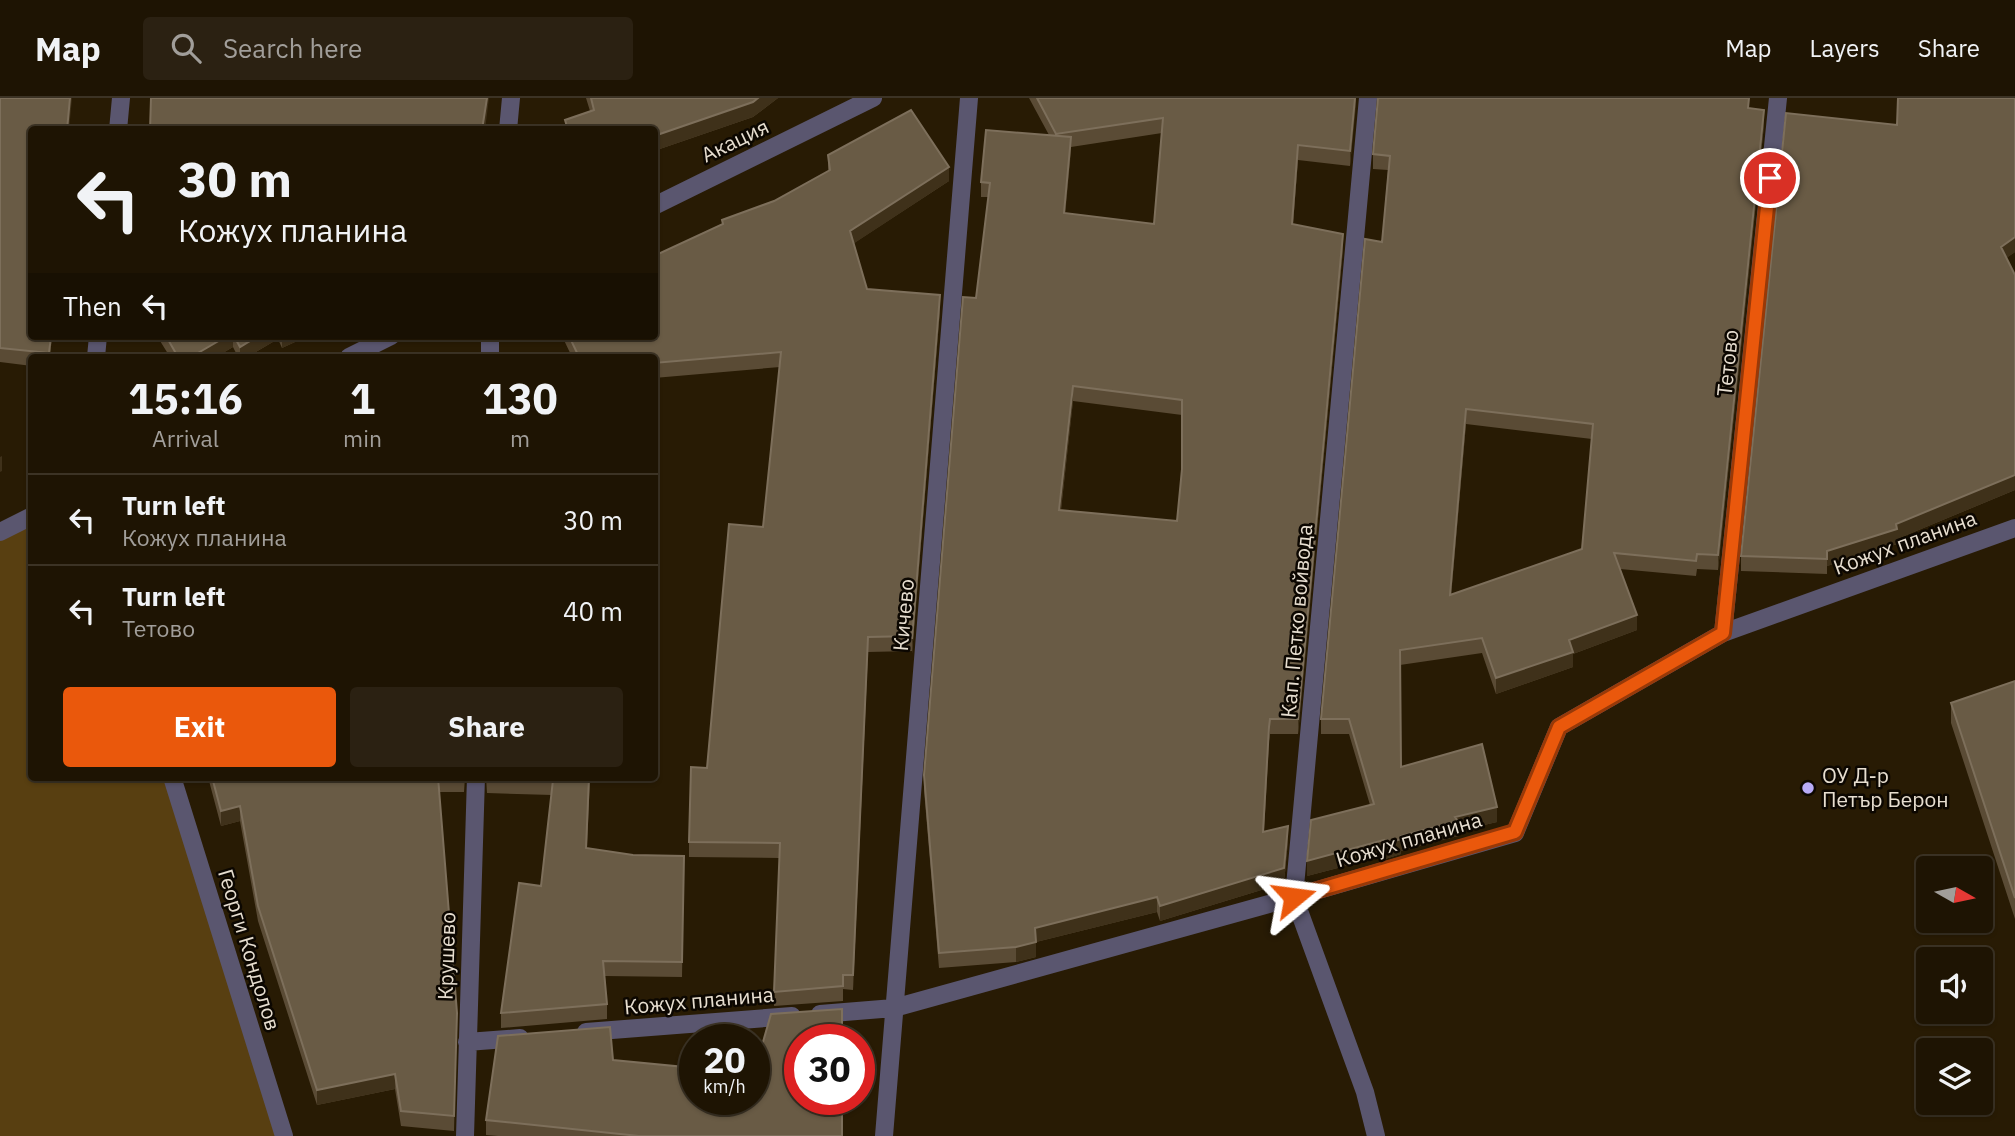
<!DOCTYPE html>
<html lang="en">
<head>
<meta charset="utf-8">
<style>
  body { margin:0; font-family:"IBM Plex Sans",sans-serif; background:#2b2112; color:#f1f3f6; height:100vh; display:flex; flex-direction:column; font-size:26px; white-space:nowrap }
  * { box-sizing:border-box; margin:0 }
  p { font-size:23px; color:#a19e9a }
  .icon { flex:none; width:38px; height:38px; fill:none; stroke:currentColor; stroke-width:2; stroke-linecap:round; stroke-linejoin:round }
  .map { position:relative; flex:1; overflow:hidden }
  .sheet { position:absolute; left:28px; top:256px; width:630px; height:427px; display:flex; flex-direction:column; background:#1e1403; border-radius:7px; box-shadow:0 2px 5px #0004,0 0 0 2px #3c3325 }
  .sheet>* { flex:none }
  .top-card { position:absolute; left:28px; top:28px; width:630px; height:214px; border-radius:7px; box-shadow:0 2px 5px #0004,0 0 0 2px #3c3325; background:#1e1403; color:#f1f3f6; overflow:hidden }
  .needle { width:46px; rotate:99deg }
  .tools { position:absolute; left:1916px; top:758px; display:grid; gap:14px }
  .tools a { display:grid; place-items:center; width:77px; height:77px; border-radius:7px; background:#1e1403; box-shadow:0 2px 5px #0004,0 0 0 2px #3c3325; font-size:35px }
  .speed { position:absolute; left:679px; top:926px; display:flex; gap:14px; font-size:35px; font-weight:700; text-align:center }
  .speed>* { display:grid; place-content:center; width:91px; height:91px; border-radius:50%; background:#1e1403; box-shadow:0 2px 5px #0004,0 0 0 2px #3c3325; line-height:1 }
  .speed small { font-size:18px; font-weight:400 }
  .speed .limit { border:10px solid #d22; background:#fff; color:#111 }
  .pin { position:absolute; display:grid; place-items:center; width:60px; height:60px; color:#fff; margin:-30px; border:4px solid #fff; border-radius:50%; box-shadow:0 2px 7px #0007 }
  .me { position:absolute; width:77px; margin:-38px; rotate:74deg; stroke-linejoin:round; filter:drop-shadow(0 0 5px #0008) }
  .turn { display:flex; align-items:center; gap:24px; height:147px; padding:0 35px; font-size:32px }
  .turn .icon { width:91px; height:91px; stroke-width:2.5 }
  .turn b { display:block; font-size:49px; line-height:60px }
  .then { display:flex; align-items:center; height:66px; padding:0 35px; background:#0003; gap:14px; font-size:26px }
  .eta { display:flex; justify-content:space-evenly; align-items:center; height:119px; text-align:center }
  .eta b { font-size:42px; font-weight:700; line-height:49px }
  .cta { display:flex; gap:14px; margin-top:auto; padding:14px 35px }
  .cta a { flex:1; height:80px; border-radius:7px; background:#ea580c; color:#fff; font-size:28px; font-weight:700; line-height:80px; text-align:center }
  .cta a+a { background:#2b2112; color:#f1f3f6 }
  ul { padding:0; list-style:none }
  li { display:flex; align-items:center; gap:21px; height:91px; padding:0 35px; border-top:2px solid #3c3325 }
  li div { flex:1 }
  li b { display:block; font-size:26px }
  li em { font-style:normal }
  header { display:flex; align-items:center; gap:42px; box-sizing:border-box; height:98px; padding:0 35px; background:#1e1403; border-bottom:2px solid #3c3325 }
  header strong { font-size:33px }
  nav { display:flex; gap:38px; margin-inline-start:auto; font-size:24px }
  .search { width:490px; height:63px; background:#2b2112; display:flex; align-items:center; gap:18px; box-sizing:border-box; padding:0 24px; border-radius:7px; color:#a19e9a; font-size:26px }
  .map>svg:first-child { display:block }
  .green { fill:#583f11 }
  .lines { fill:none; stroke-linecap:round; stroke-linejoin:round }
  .minor { stroke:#5a566f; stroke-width:18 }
  .wall { fill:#5a4b35; fill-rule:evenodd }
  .shaded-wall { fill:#3f311a }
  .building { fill:#695b45; stroke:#7d6f5b; stroke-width:2; fill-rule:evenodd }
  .route-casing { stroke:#983908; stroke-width:18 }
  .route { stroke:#ea580c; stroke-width:12 }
  .poi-dot { fill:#b8abf7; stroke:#0c0701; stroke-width:2.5 }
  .labels { text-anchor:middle; stroke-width:5; stroke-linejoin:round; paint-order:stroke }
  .street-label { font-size:21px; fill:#e7ded0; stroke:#0c0701 }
  .poi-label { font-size:21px; fill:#e7ded0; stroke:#0c0701; text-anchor:start }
</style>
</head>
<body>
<header>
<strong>Map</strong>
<div class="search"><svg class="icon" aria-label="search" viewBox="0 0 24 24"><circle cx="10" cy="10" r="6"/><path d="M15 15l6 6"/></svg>Search here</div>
<nav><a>Map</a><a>Layers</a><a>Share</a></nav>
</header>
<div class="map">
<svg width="2015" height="1038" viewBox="0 0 2015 1038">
  <rect width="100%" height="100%" fill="#281b04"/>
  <path class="green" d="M31,418L32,679H172L284,1038H0V434Z"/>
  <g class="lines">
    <path class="minor" d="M1368,0L1294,799L1365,994L1376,1038
      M118,32L121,0
      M508,32L511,0
      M654,108L873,0
      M96,259L98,238
      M349,259L391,238
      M490,259V238
      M0,434L32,418
      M1723,535L1778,0
      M172,679L284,1038
      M820,916L894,910L1294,799L1515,735L1559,629L1723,535L2015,430
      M586,934L792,918
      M467,944L520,940
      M465,1038L476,679
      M884,1038L969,0"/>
  </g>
  <path class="wall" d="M0,0L32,238H52L50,259H32V268L0,264Z
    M586,0H778L753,19L654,53V32H565V22L590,13Z
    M1029,0H1356L1350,68L1298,62L1293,126L1343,151L1298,636H1270L1269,643L1264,734L1288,743L1284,785L1160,823L1157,814L1036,844V859L1016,864L939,870L924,692V677L976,200L988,99H981V84L1049,37ZM1162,35L1154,126L1065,115L1071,49ZM1073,303L1182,317V371L1177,423L1061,412Z
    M2015,0V154L2006,160L2015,177V392L1897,441V446L1827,468V476L1741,473V458L1897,27Z
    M1750,10L1764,27L1718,472L1697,471L1696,478L1620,471L1637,532L1573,556V569L1496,596L1482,555L1400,567L1401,669L1497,724L1458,733V738L1401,753V756L1385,761L1384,758L1307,778L1370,707L1349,636H1321V621L1382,144L1388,72L1373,71V56ZM1466,326L1592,341L1582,451L1451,497Z
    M828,57L949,83L854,145L867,191L940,212L912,556V553L868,554L853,892L843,891V903L774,908L780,760L689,759V744L763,429L780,269L654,280V259H572L562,238H654L722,127V122L774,103L828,73Z
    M157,238H308L282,250L278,241L247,259H238L233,249L216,259H170Z
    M2015,583V821L1951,625V605Z
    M208,679H465L464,694H439L457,915L454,1033L401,1028L395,991L317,1007L258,823L240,723L221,728Z
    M486,679H590L587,750L633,757L684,758L682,879L605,878L607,906V921L501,930V915L541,788L552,697L487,695Z
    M613,962L842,1038H498L486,1037V1022Z"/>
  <path class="shaded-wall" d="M70,0H72L69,32H67Z
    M487,0H489L485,32H482Z
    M758,0H778L753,19L654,53V38Z
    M1355,0L1356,8L1350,68V53Z
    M1764,12V27L1718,472V457Z
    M1071,39V54L1064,130V115Z
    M1298,47V62L1292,141V126Z
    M949,69V83L850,148V133Z
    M1343,136V151L1298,636V621Z
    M2015,139V154L2001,164V149Z
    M940,197V212L912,556V541Z
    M51,238H52L50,259H49Z
    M227,238H233V249L216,259H191Z
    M258,238H278V241L247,259H240V249Z
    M282,238H308L282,250Z
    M1073,288V303L1059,427V412Z
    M1466,311V326L1450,512V497Z
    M2,358V373L0,374V359Z
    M2015,377V392L1897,441V446L1827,468V453L1896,426Z
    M1637,517V532L1573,556V569L1496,596V580L1569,542Z
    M868,539V554L853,892V877Z
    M1270,621V636L1269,643L1263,749L1269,629Z
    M240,708V723L221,728V713Z
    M1497,709V724L1458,733V738L1401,753V756L1385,761V746L1401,738L1455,719Z
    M1288,728V743L1284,785L1160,823V808Z
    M1384,742V758L1307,778V763Z
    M1157,799V814L1036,844V859L1016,864V849L1035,830Z
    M395,976V991L317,1007V992Z"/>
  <path class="building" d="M0,0H70L67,32H32V238H51L49,255L0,250Z
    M151,0H487L482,32H150Z
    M591,0H758L753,4L654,38V32H568L565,22L594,12Z
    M1037,0H1355L1350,53L1298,47L1292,126L1343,136L1298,621H1270L1269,629L1263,734L1288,728L1284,770L1160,808L1157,799L1035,830L1036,844L1016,849L939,855L924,677L963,199L976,200L990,85L981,84L986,32L1071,39L1064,115L1154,126L1163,20L1056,36ZM1073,288L1182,302V371L1177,423L1059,412Z
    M1378,0H1749L1748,10L1764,12L1718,457L1697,456L1696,463L1614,455L1637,517L1569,542L1573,554L1496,580L1482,540L1400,552L1401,669L1482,646L1497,709L1455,719L1458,723L1401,738V741L1385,746L1384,742L1307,763L1311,722L1374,706L1349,621H1321L1365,141L1382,144L1390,58L1373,56ZM1466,311L1593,326L1582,451L1450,497Z
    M1898,0H2015V139L2001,149L2015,177V377L1896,426L1897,431L1827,453V461L1741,458L1786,15L1897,27Z
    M911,12L949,69L850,133L867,191L940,197L912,541V538L868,539L853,877H843V888L774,894L780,745L689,744L691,669L707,670L729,426L763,429L781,254L654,265V259H579L569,238H654V158L723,126L722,122L774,103L830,72L828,57Z
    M166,238H227L191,259H178Z
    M234,238H258L240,249Z
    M2015,583V800L1951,605Z
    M212,679H438L457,915L454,1018L401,1013L395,976L317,992L258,808L240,708L221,713Z
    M487,679H589L586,750L633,757L684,758L682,864L603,863L607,906L501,915L519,785L541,788L553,682L487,680Z
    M842,911V942H800V1001H842V1038H639L486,1022L498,938L610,929L613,962L695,970V1001H754V950L761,951L771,916Z"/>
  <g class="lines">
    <defs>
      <path id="route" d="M1294,799L1515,734L1559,629L1723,535L1770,80"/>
    </defs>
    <use href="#route" class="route-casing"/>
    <use href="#route" class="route"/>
  </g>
  <circle class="poi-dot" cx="1808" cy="690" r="7"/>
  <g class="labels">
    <g class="street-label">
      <text transform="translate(735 43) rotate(-26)" y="7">Акация</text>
      <text transform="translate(1728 265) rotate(-84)" y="7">Тетово</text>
      <text transform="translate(1905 445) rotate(-20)" y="7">Кожух планина</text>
      <text transform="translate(904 517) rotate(-85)" y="7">Кичево</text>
      <text transform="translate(1297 523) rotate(-85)" y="7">Кап. Петко войвода</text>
      <text transform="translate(1409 742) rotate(-16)" y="7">Кожух планина</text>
      <text transform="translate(249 852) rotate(73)" y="7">Георги Кондолов</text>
      <text transform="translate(447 858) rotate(-88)" y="7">Крушево</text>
      <text transform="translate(699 903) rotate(-5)" y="7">Кожух планина</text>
    </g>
    <g class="poi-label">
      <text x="1822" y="685">ОУ Д-р<tspan x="1822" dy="24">Петър Берон</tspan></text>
    </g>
  </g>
</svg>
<div class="tools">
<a><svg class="needle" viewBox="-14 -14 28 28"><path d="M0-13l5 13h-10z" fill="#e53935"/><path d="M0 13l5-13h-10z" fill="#a19e9a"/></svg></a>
<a><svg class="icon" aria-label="sound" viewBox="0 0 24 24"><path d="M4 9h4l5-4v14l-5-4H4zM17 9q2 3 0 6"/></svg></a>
<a><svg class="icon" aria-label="layers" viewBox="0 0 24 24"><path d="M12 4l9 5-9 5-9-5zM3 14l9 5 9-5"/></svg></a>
</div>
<div class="speed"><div>20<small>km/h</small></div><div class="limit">30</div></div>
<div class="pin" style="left:1770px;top:80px;background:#d93025"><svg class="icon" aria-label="arrive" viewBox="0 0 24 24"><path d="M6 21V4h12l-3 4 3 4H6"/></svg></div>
<svg class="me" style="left:1294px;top:799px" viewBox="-20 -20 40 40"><path d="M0-17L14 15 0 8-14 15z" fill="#ea580c" stroke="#fff" stroke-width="4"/></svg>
<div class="top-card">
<div class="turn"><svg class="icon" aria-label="left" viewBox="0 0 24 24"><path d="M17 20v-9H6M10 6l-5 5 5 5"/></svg><div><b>30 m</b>Кожух планина</div></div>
<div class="then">Then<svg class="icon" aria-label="left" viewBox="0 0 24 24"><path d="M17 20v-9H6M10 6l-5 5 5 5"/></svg></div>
</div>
<section class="sheet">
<div class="eta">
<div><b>15:16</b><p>Arrival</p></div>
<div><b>1</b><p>min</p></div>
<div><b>130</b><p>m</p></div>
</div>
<ul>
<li><svg class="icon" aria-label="left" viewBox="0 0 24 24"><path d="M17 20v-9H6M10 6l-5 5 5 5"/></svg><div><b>Turn left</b><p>Кожух планина</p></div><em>30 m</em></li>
<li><svg class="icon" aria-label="left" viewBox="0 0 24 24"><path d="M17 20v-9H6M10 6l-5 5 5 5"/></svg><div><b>Turn left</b><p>Тетово</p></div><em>40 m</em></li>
</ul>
<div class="cta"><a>Exit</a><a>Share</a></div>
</section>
</div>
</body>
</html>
